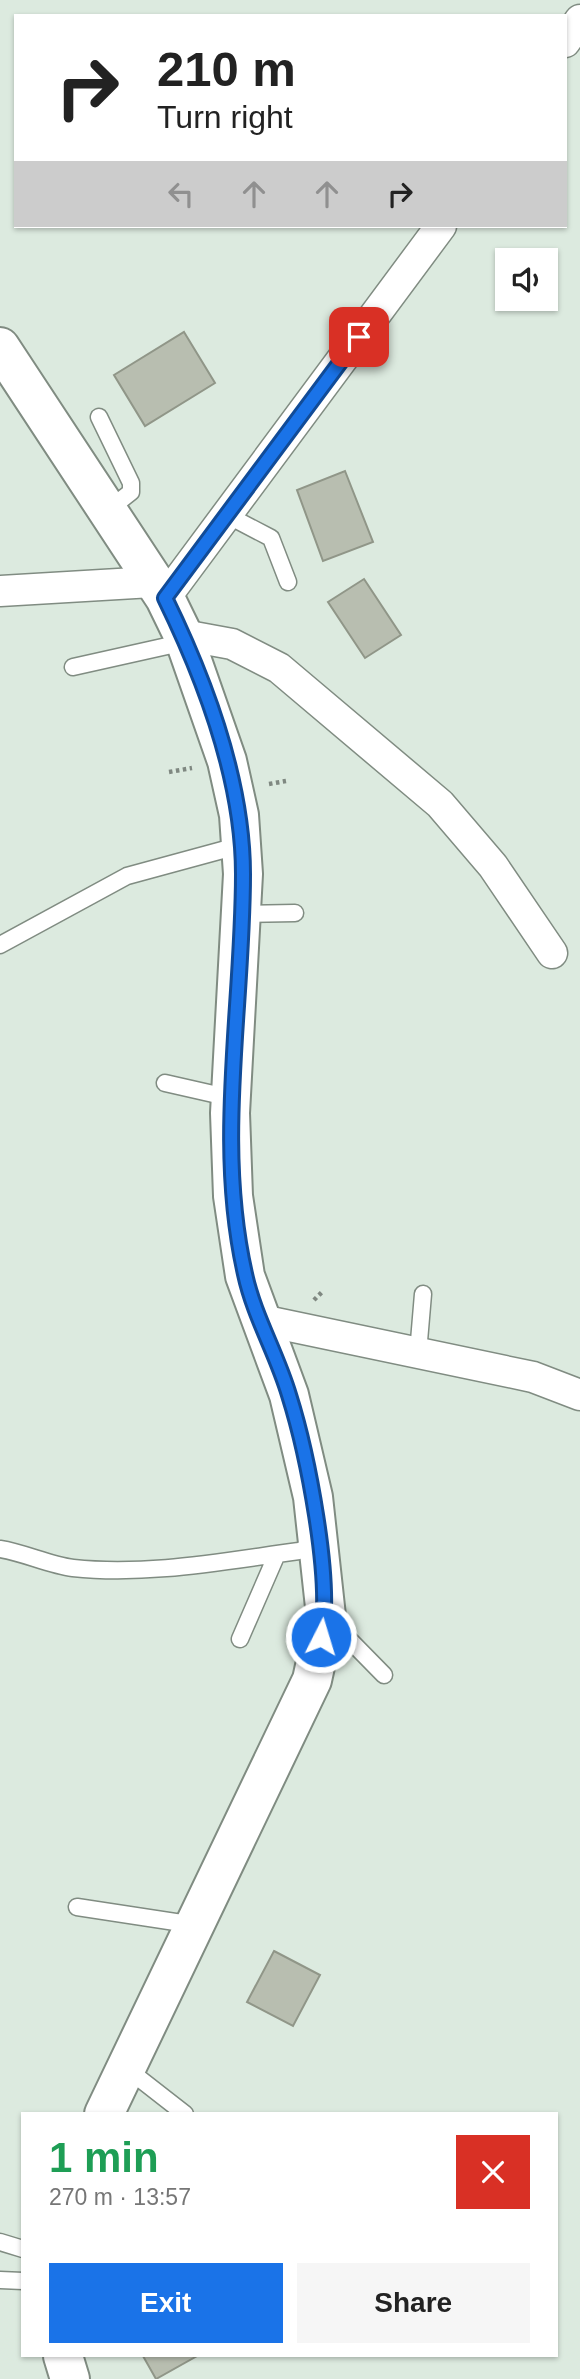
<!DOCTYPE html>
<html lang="en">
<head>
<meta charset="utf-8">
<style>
  body { margin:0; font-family:Arial,sans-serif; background:#f6f6f6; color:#222; height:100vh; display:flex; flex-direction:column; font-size:26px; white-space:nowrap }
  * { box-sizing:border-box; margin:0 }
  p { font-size:23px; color:#767676 }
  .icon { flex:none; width:38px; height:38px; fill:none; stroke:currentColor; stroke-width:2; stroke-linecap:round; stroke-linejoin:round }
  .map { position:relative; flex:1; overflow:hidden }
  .side { position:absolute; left:21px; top:2112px; width:537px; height:245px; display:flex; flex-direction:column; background:#fff; border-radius:0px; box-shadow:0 2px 5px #0004 }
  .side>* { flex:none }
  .top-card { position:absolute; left:14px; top:14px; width:553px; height:214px; border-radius:0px; box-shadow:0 2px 5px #0004; background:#fff; color:#222; overflow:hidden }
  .tools { position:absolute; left:495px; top:248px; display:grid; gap:14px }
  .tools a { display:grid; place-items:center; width:63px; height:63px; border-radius:0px; background:#fff; box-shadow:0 2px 5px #0004; font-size:35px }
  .pin { position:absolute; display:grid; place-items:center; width:60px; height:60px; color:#fff; margin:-30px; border-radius:14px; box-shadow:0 4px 10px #0006 }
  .me { position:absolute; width:77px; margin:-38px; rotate:5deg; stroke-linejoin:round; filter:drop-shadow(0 0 5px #0008) }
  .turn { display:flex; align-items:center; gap:24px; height:147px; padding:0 28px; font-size:32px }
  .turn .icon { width:91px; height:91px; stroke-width:2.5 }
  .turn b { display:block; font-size:49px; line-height:60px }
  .lanes { display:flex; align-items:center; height:66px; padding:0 28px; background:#0003; justify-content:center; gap:35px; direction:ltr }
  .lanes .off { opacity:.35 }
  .round { display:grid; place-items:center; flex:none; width:74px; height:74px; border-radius:0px; background:#f6f6f6 }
  .summary { display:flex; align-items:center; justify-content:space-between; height:119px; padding:0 28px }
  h1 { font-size:42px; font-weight:600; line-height:52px; color:#1e9e55 }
  .cta { display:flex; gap:14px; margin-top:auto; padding:14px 28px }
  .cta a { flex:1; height:80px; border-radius:0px; background:#1a73e8; color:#fff; font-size:28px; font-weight:600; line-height:80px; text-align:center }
  .cta a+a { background:#f6f6f6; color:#222 }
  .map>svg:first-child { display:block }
  .building { fill:#b8beb0; stroke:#909688; stroke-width:2 }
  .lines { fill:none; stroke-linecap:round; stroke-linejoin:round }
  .service-casing { stroke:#808c82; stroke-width:19 }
  .minor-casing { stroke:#808c82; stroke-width:33 }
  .tertiary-casing { stroke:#808c82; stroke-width:42 }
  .path { stroke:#7f8881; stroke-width:4.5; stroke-dasharray:3.5 3.5; stroke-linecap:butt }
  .service { stroke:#fff; stroke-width:16 }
  .minor { stroke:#fff; stroke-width:30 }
  .tertiary { stroke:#fff; stroke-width:38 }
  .route-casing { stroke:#114b97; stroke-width:18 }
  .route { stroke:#1a73e8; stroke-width:12 }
</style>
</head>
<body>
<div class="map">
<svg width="580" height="2379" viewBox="0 0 580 2379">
  <rect width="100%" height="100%" fill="#dceadf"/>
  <path class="building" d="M184,332L215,383L145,426L114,375Z
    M345,471L373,542L323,561L297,490Z
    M364,579L401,635L365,658L328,602Z
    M274,1951L320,1975L293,2026L247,2002Z
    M143,2356H197L156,2379Z"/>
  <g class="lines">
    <defs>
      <path id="service" d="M99,417L131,483V492L107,511
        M227,515L271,538L288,582
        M73,667L185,642
        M241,914L295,913
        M0,945L127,876L241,845
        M165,1083L231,1098
        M418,1353L423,1294
        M0,1549C25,1553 49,1565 73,1568C148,1576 224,1561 299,1551L318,1543
        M327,1617L384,1675
        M240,1639L277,1554
        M77,1907L195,1925
        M126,2068L185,2114
        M0,2242L23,2249
        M0,2280L23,2281"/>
      <path id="minor" d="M565,42L580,20
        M0,591L152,582
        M165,598L441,226
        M183,635L232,644L279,668L440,804L493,866L552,953
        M261,1320L533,1377L580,1395"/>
      <path id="tertiary" d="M0,347L165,598L183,635L227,761L239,815L243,874L230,1113L233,1196L245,1276L289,1395L313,1497L326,1616L312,1680L104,2114
        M63,2356L70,2379"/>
    </defs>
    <use href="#service" class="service-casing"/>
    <use href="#minor" class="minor-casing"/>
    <use href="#tertiary" class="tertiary-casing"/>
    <path class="path" d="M169,772L192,768
      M269,784L286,781
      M314,1300L323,1291"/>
    <use href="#service" class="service"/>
    <use href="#minor" class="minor"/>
    <use href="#tertiary" class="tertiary"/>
  </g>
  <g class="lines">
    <defs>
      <path id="route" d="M321,1637C333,1581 307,1452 289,1395C277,1354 254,1316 245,1274C215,1142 243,1008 243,874C243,782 205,680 165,598L359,337"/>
    </defs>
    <use href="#route" class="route-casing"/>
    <use href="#route" class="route"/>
  </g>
</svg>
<div class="tools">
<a><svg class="icon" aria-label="sound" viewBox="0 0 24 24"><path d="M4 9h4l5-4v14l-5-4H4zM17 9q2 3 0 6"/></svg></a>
</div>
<div class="pin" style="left:359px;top:337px;background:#d93025"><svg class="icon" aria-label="arrive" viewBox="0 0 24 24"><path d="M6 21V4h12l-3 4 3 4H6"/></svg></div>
<svg class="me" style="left:321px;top:1637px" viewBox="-20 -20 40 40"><circle r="17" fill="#1a73e8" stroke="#fff" stroke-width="3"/><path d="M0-11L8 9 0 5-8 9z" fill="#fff"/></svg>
<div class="top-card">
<div class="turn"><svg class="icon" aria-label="right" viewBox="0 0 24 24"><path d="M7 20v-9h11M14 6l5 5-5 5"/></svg><div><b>210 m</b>Turn right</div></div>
<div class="lanes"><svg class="icon off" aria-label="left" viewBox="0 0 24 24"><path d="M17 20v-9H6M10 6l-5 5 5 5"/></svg><svg class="icon off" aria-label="ahead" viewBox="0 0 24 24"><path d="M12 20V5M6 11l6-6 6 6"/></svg><svg class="icon off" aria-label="ahead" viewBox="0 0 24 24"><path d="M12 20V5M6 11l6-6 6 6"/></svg><svg class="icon" aria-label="right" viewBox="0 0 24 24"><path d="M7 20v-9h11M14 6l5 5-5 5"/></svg></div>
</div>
<section class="side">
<div class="summary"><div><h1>1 min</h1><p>270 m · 13:57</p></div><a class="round" style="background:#d93025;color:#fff"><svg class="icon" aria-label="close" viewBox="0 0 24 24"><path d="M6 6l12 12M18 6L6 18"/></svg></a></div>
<div class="cta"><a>Exit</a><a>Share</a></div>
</section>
</div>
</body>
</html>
